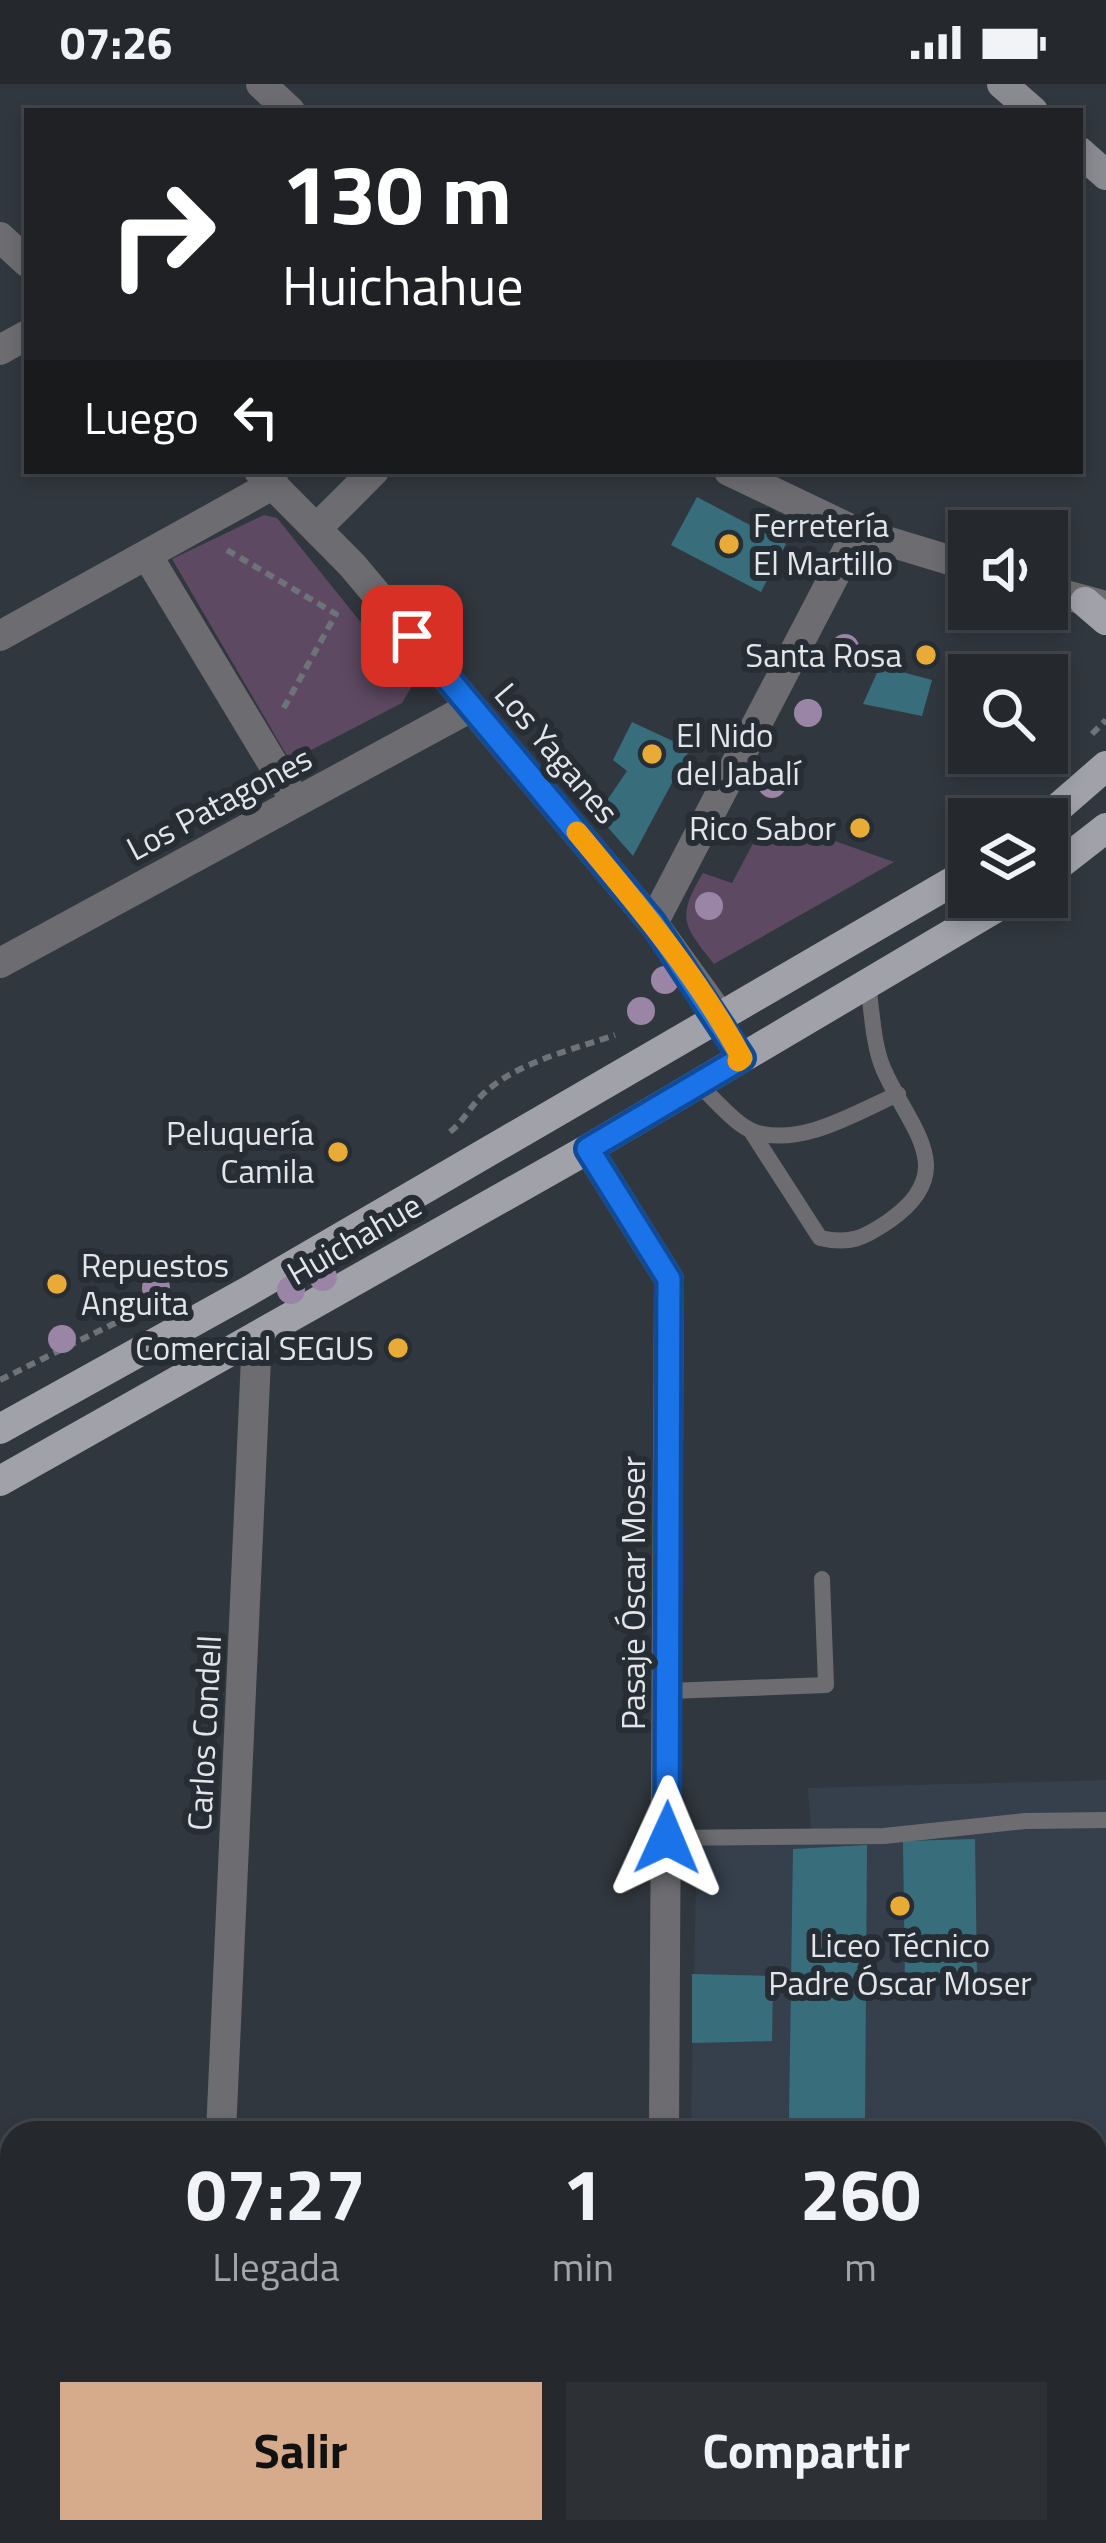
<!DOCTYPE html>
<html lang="es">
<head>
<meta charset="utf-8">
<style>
  body { margin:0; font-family:"Titillium Web",sans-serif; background:#2d3136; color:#f1f3f6; height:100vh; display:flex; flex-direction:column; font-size:45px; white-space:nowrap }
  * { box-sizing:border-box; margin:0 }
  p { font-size:39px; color:#a3a6aa }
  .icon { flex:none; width:66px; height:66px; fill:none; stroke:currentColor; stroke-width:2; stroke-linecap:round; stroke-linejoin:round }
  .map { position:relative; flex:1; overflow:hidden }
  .sheet { position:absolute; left:0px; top:2037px; width:1107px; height:423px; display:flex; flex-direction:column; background:#25292e; border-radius:36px 36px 0 0; box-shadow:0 6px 18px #0003,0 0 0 3px #42454a }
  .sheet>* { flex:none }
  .banner { position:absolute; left:24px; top:24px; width:1059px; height:366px; border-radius:0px; box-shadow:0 6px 18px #0003,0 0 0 3px #42454a; background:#202124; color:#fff; overflow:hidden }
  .tools { position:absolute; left:948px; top:426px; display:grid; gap:24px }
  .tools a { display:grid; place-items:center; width:120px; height:120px; border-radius:0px; background:#25292e; box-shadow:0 6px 18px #0003,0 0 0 3px #42454a; font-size:60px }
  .pin { position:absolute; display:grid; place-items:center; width:102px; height:102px; color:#fff; margin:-51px; border-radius:24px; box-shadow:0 6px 18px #0006 }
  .me { position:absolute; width:132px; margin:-66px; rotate:1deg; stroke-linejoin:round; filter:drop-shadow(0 0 9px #0008) }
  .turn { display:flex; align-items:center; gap:42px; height:252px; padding:0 60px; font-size:54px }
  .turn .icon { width:156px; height:156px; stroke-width:2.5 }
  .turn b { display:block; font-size:84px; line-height:102px }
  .then { display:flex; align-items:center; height:114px; padding:0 60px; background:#0003; gap:24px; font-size:45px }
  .eta { display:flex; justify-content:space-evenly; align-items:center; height:204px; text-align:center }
  .eta b { font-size:72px; font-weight:700; line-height:84px }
  .primary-button { display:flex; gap:24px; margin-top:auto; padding:24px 60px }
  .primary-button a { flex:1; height:138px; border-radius:0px; background:#d6ab8b; color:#111; font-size:48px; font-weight:700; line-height:138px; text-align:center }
  .primary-button a+a { background:#2d3136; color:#f1f3f6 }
  .status { display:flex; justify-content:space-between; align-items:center; height:84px; padding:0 60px; background:#25292e; direction:ltr }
  .status svg { height:33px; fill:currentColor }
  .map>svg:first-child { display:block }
  .built { fill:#35404c }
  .green { fill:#5d4962 }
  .building { fill:#386e7c }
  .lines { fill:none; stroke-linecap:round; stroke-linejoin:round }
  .path { stroke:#6d7379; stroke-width:6; stroke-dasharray:9 6; stroke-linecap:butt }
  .lane { stroke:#6d6d71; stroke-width:16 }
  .street { stroke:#6d6d71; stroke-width:30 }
  .secondary { stroke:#8a8a91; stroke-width:30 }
  .primary { stroke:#a1a1aa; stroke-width:30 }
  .tree { fill:#9b85a7 }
  .route-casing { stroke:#114b97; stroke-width:30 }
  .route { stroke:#1a73e8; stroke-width:21 }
  .slow { stroke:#f59e0b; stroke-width:21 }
  .poi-dot { fill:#e9ab38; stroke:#272d34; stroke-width:4.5 }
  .labels { text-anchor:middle; stroke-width:12; stroke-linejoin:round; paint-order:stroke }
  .poi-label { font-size:33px; fill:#e2e6eb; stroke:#272d34; text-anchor:end }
  .street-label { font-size:33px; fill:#e2e6eb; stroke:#272d34 }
</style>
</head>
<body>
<div class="status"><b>07:26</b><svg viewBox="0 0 49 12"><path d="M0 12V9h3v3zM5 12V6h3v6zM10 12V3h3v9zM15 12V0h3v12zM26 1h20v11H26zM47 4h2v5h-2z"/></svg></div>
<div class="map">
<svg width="1106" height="2459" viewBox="0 0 1106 2459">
  <rect width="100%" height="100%" fill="#31373e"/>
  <path class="built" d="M1106,1696V2054H1095V2049L691,2045L697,1748L811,1745L808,1704Z"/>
  <path class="green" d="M264,431L277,434L412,602L402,619L290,677L172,475Z
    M767,733L894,778L714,880C683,841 676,834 703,789L732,799Z"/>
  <path class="building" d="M697,413L786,460L761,508L671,461Z
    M880,582L932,596L922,632L863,620Z
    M632,638L690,665L633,772L597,731L627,687L613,676Z
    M975,1755L977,1894L905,1898L903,1757Z
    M867,1761L865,2037L789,2035L793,1765Z
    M692,1890L773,1892L772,1957L692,1959Z"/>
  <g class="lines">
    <path class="path" d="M227,466L336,530L281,629
      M1092,650L1106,636
      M995,735L1015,719
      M450,1048C466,1035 474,1016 489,1005C522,977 575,965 615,951
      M0,1296L121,1236"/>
    <path class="lane" d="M698,1000C714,1014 735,1041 755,1048C802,1063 857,1028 898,1010
      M751,1047L820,1154C850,1161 864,1154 889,1137C962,1086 909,1045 883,984C873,960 872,927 868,901
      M669,1607L826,1601L822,1495
      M667,1754L884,1752L1025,1737L1106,1736"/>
    <path class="street" d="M261,0L290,27
      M0,153L27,178
      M0,266L27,251
      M259,387L352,481L653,839L718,929
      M729,387L857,448L969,482
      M318,443L374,387
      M147,471L296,718
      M1047,506L1106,522
      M0,552L274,400
      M653,839L857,448
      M0,879L471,623
      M588,1065L669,1195L664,2049
      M221,2049L257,1252
      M0,2181H12
      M1095,2215H1106
      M979,2448L980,2459
      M201,2459L202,2448
      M448,2459V2448"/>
    <path class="secondary" d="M1002,0L1033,27
      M1080,68L1106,91"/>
    <path class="primary" d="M1085,518L1106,536
      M1045,735L1106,682
      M1047,790L1106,744
      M0,1345L252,1205L969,788
      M0,1397L588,1065L1014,813"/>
  </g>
  <g class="tree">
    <circle cx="845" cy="564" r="14"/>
    <circle cx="808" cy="629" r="14"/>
    <circle cx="772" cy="700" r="14"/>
    <circle cx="709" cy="822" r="14"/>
    <circle cx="665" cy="896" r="14"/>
    <circle cx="641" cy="927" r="14"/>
    <circle cx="323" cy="1193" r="14"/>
    <circle cx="156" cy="1204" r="14"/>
    <circle cx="291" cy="1206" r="14"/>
    <circle cx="62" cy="1255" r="14"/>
  </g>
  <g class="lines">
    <defs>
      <path id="route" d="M412,552L653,839L742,974L588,1065L669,1195L667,1754"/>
    </defs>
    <use href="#route" class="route-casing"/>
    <use href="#route" class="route"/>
    <path class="slow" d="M577,748C637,820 697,891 742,974L738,977"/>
  </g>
  <g class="poi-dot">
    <circle cx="729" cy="460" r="12"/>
    <circle cx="926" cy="571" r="12"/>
    <circle cx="652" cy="670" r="12"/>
    <circle cx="860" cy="744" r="12"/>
    <circle cx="338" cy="1068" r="12"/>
    <circle cx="57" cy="1200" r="12"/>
    <circle cx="398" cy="1264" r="12"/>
    <circle cx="900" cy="1822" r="12"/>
  </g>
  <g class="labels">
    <g class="poi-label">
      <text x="753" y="453" text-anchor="start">Ferretería<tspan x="753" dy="38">El Martillo</tspan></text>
      <text x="902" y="583">Santa Rosa</text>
      <text x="676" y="663" text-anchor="start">El Nido<tspan x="676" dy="38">del Jabalí</tspan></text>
      <text x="836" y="756">Rico Sabor</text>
      <text x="314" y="1061">Peluquería<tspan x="314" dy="38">Camila</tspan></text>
      <text x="81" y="1193" text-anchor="start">Repuestos<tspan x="81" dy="38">Anguita</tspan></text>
      <text x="374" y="1276">Comercial SEGUS</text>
      <text x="900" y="1873" text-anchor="middle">Liceo Técnico<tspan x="900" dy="38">Padre Óscar Moser</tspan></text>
    </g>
    <g class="street-label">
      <text transform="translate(557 669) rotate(50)" y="12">Los Yaganes</text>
      <text transform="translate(219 719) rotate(-28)" y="12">Los Patagones</text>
      <text transform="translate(354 1155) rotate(-30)" y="12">Huichahue</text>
      <text transform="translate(633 1509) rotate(-90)" y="12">Pasaje Óscar Moser</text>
      <text transform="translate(204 1649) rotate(-87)" y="12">Carlos Condell</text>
    </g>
  </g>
</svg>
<div class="tools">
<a><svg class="icon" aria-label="sound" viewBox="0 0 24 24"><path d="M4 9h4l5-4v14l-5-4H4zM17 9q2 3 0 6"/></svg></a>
<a><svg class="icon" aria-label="search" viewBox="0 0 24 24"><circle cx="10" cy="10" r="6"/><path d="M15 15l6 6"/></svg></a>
<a><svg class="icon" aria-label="layers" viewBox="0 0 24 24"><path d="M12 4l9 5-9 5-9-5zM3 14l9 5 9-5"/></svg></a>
</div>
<div class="pin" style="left:412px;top:552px;background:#d93025"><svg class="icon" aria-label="arrive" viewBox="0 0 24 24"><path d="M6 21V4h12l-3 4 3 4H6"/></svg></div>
<svg class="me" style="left:667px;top:1754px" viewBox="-20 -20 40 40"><path d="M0-17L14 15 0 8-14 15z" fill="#1a73e8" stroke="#fff" stroke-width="4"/></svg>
<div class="banner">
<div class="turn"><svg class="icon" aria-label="right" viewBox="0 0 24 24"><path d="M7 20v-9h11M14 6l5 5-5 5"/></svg><div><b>130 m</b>Huichahue</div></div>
<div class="then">Luego<svg class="icon" aria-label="left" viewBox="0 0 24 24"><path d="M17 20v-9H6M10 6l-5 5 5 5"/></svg></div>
</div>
<section class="sheet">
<div class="eta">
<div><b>07:27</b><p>Llegada</p></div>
<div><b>1</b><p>min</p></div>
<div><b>260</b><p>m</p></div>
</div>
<div class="primary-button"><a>Salir</a><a>Compartir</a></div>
</section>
</div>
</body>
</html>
